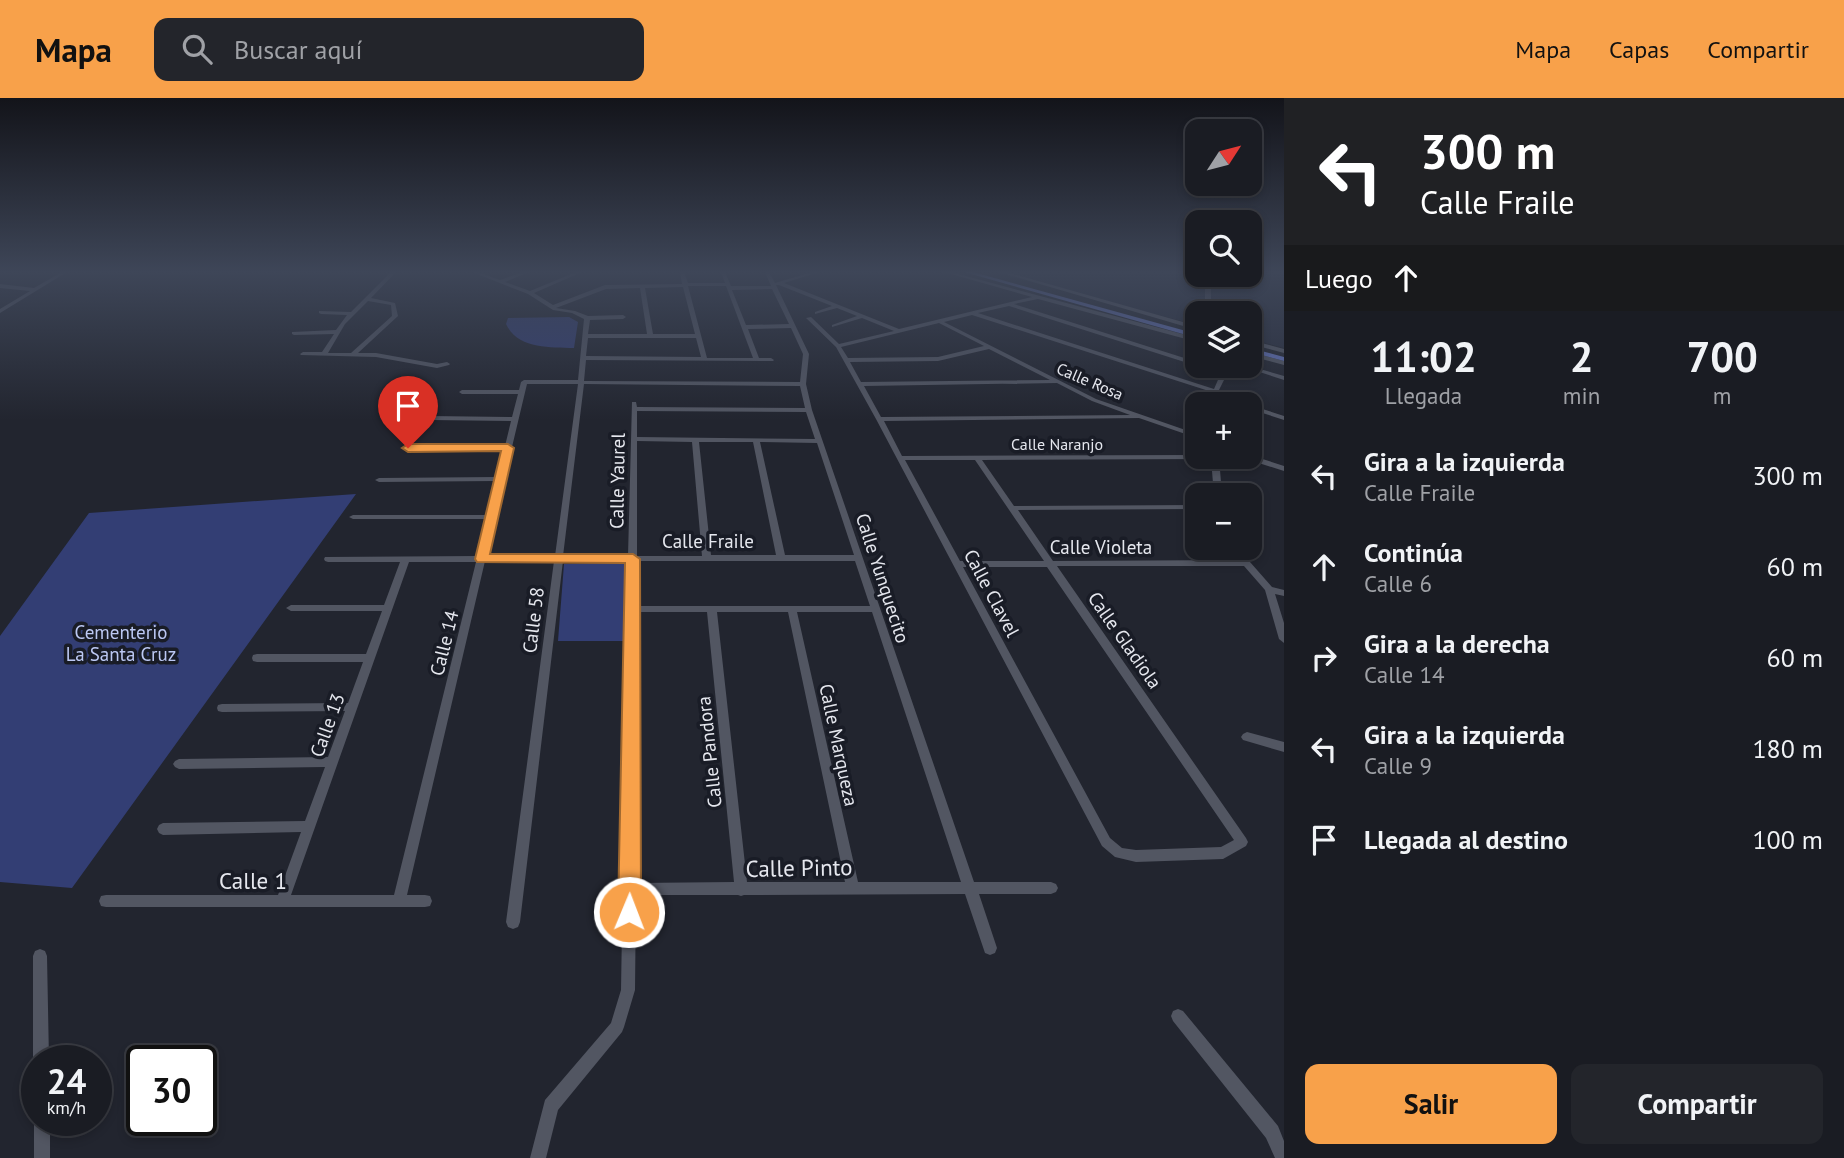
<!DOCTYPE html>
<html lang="es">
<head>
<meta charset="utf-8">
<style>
  body { margin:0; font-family:"PT Sans",sans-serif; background:#23252b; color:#f1f3f6; height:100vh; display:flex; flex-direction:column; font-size:26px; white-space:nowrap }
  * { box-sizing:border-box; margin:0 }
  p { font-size:23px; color:#9fa1a6 }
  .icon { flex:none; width:38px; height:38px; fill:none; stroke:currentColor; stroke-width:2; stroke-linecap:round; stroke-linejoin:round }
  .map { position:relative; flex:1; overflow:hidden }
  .side { display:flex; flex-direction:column; background:#1a1c23; width:560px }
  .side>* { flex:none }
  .hud { background:#202124; color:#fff; overflow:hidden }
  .needle { width:46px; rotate:54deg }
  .buttons { position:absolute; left:1185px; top:21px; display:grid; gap:14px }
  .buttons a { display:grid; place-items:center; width:77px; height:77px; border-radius:14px; background:#1a1c23; box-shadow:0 4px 10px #0003,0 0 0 2px #383a41; font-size:35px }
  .speed { position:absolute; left:21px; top:947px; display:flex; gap:14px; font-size:35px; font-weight:700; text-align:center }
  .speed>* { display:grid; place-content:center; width:91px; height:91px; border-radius:50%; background:#1a1c23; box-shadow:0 4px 10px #0003,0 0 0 2px #383a41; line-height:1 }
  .speed small { font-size:18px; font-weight:400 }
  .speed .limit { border:4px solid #111; border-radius:10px; background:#fff; color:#111 }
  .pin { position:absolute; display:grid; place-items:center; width:60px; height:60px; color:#fff; margin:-72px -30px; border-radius:50% 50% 50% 0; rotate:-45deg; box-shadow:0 0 7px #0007 }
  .pin .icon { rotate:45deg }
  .me { position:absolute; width:77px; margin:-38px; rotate:1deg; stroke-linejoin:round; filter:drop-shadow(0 0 5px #0008) }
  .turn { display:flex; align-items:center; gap:24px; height:147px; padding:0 21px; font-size:32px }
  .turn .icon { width:91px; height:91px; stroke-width:2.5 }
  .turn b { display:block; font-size:49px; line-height:60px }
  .then { display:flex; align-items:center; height:66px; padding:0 21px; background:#0003; gap:14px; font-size:26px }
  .eta { display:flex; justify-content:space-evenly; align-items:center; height:119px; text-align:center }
  .eta b { font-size:42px; font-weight:600; line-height:49px }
  .cta { display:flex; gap:14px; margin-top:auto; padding:14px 21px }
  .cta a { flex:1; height:80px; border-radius:14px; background:#f8a14a; color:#111; font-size:28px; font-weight:600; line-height:80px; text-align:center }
  .cta a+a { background:#23252b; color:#f1f3f6 }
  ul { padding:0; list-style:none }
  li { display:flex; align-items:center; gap:21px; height:91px; padding:0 21px }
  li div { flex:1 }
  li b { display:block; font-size:26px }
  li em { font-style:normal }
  header { display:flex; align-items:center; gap:42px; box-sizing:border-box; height:98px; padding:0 35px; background:#f8a14a; color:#111 }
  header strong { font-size:33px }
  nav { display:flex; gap:38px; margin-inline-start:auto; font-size:24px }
  .search { width:490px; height:63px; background:#23252b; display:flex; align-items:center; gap:18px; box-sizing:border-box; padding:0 24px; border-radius:14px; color:#9fa1a6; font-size:26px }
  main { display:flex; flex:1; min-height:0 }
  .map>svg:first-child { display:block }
  .built { fill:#272c3c }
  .green { fill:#333e74 }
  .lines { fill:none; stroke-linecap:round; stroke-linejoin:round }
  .minor { fill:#525662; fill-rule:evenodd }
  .major { fill:#6373bc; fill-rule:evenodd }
  .route { fill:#f8a14a; stroke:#a16930; stroke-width:2 }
  .labels { text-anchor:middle; stroke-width:7; stroke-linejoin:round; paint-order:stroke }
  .far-street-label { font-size:16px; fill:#e5e7ee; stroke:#191c26 }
  .street-label { font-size:19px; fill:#e5e7ee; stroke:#191c26 }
  .park-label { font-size:19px; fill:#bcc8f3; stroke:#191c26 }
  .near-street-label { font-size:23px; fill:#e5e7ee; stroke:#191c26 }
</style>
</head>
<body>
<header>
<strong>Mapa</strong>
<div class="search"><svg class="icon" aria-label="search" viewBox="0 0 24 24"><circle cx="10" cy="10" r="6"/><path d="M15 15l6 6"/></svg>Buscar aquí</div>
<nav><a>Mapa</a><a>Capas</a><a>Compartir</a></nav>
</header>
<main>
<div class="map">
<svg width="1284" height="1060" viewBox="0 0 1284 1060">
  <rect width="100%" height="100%" fill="#22252f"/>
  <path class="built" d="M992,174H1197V177H1250V174H1284V250L1250,241V215H1197V227Z"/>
  <path class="green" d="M569,219L578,224L574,250C549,249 518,251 506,226L508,220Z
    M356,396L72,790L0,784V538L89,415Z
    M624,465V543H558L564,466Z"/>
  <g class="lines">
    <path class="minor" d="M62,174H67L0,215V211L30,193L0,190V186L34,190Z
      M391,174H396L371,200L395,205L398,218L358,255H376L437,266L447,264L450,266L449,267L437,270L376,259L301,257L300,256L303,254H322L334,236L294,237L292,236V234L336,232L347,217L321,216L319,215V213L351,214ZM368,203L391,207L392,218L351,255H328L345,226Z
      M472,174H478L500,182L523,174H529L505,184L530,193L576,174H582L534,195L553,207L605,187L682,186L680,174H684L688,185H725L721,174H725L731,188H771L765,174H769L775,185L812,174H819L784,185L899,231L1032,199L944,174H951L1197,240V244L1038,201L1014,206L1197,264V268L1009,208L978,215L1214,291L1221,275L1201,268H1210L1221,271L1222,268H1228V274L1217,296L1243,305L1244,306H1235L1215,300L1212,306H1206L1212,294L972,217L944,224L1096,301L1197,336V340L1139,320L884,323L902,358L1197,357V359H1219L1222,397H1214L1211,361L982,362L1014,408L1197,407V411L1018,412L1053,463L1240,462L1235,450H1243L1250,464L1272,489L1284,492V498L1275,496L1284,525V545L1279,541L1265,492L1244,468H1057L1246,740L1248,744L1246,748L1223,761L1136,764L1115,759L1102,748L876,321L836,249L806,220L811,219L839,246L894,233L862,220L832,229V227L857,218L837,210L815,216V214L832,208L779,187H776L809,256L806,286L812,312L974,784H1051L1056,786L1058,790L1056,794L1051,796H979L997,850L995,855L990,857L985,855L965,796L744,797L741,798L738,797H636L635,892L624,929L622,934L558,1012L546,1060H530L545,1002L611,925L621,892L628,463H563L520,824L518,829L513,831L508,829L506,824L554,463H485L407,797H425L430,798L432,803L430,808L425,809H106L101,808L99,803L101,798L106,797H278L301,734L163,737L159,735L157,731L159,727L163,725L305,723L325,669L179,671L175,669L173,666L175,663L179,661L328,659L345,613L222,614L218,613L217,610L218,607L222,606L348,605L363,564H257L253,563L252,560L253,557L257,556H366L382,513H291L286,510L291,507H384L400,464H328L325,463L324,461L325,459L478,458L487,421H353L349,419L353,417H488L496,383L379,384L375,382L379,380L497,379L504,352H408L404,350L408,348H505L511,323L430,322L427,320L430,318L512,319L518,296H462L459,294L462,292H519L521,284L524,282H578L584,221L572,215L553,212L528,196ZM688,188H726L753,260H707ZM683,189L695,236H653L645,190ZM640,190L647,236H588L590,222L623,221L626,219L623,217L588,218L575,213L556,210L606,191ZM772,191L789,226L746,227L732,192ZM939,225L984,248L938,259L848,260L841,249ZM791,230L803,256L800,284L584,283L586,262L773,263L774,262L771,260H759L748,231ZM588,240H696L701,259L586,258ZM989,251L1050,282L861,284L850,264L938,263ZM1057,285L1092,303L1130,317L881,319L864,288ZM527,286H578L555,458H486ZM584,286L800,288L805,310L637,309L636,304H632L628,458H563ZM637,313L806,314L815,341L637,339ZM637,343L692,344L702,458H637ZM699,344H753L776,457H711ZM760,344L817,345L854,457H785ZM905,362H975L1044,463H960ZM637,463H855L870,508H637ZM409,464H476L394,797H291ZM963,469H1047L1234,742L1221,749L1136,752L1122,750L1110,740ZM637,514H707L734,784L636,785ZM717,514H788L845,784H747ZM797,514H872L961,784H858Z
      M999,174H1006L1197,228V232Z
      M1198,177H1202L1211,191V203L1197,217L1194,215L1205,203V191Z
      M1250,242L1284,251V255L1250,246Z
      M1250,254L1284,263V267L1250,258Z
      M1241,268H1250L1284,278V282Z
      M1250,307L1284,318V322L1250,311Z
      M1250,357L1284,368V373L1246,361L1245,359H1250Z
      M1247,634L1284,644V654L1243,642L1241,639L1243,636Z
      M40,851L45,853L47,858L49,962H37V968L33,962V858L35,853Z
      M1178,911L1183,913L1278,1028L1284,1043V1060H1275L1266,1040L1173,923L1171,918L1173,913Z
      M36,1016L37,1022H50V1060H34V1022Z"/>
    <path class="major" d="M964,174H973L1197,236V240Z
      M1250,250L1284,259V263L1250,254Z"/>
  </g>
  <linearGradient id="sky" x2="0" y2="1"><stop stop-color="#13141a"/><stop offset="0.54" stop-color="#3e4658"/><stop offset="1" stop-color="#3e4658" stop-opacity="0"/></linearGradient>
  <rect width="1284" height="322" fill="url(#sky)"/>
  <path class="route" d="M508,346L514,350L490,456H633L640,461L641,814L637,822L629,825L622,822L618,814L625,465L477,464L475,461L501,353L408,354L402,350L408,346Z"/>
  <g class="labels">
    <g class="far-street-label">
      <text transform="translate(1090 283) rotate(23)" y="6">Calle Rosa</text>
      <text x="1057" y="352">Calle Naranjo</text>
    </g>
    <g class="street-label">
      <text transform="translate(617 383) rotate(-89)" y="7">Calle Yaurel</text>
      <text x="708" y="450">Calle Fraile</text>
      <text x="1101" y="456">Calle Violeta</text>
      <text transform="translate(883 480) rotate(72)" y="7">Calle Yunquecito</text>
      <text transform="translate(992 495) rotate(62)" y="7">Calle Clavel</text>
      <text transform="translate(533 522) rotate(-83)" y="7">Calle 58</text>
      <text transform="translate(1125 542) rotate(55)" y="7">Calle Gladiola</text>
      <text transform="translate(444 545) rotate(-76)" y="7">Calle 14</text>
      <text transform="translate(327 627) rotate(-70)" y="7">Calle 13</text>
      <text transform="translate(839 647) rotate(78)" y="7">Calle Marqueza</text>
      <text transform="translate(709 654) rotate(-96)" y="7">Calle Pandora</text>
    </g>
    <g class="park-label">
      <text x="121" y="541">Cementerio<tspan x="121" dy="22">La Santa Cruz</tspan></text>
    </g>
    <g class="near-street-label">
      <text transform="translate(799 770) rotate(-1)" y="8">Calle Pinto</text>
      <text x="253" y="791">Calle 1</text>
    </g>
  </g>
</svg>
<div class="buttons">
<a><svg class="needle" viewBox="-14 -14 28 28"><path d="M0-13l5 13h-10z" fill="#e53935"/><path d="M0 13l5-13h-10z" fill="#9fa1a6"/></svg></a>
<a><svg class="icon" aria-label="search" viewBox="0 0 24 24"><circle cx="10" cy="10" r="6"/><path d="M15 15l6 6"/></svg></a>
<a><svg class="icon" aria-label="layers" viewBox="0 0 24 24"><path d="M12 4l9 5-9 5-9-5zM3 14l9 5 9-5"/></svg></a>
<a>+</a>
<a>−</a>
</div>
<div class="speed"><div>24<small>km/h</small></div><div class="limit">30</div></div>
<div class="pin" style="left:408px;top:350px;background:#d93025"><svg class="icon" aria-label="arrive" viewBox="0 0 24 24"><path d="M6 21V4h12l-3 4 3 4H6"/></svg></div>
<svg class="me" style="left:629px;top:814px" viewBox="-20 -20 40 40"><circle r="17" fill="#f8a14a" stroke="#fff" stroke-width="3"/><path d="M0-11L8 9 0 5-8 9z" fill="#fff"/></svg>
</div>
<section class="side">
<div class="hud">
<div class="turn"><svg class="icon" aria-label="left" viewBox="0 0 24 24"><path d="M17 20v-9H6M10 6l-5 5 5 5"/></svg><div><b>300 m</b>Calle Fraile</div></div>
<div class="then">Luego<svg class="icon" aria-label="ahead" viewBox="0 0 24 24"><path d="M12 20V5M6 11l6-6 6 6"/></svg></div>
</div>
<div class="eta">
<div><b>11:02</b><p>Llegada</p></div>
<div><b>2</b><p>min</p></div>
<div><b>700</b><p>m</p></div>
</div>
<ul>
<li><svg class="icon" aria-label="left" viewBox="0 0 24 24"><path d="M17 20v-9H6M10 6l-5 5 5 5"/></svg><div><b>Gira a la izquierda</b><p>Calle Fraile</p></div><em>300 m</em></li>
<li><svg class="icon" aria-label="ahead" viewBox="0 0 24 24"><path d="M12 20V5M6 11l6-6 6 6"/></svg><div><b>Continúa</b><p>Calle 6</p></div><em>60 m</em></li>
<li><svg class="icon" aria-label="right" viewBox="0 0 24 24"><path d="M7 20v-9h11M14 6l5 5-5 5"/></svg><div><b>Gira a la derecha</b><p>Calle 14</p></div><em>60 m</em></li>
<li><svg class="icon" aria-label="left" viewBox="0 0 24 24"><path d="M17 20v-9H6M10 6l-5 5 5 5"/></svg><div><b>Gira a la izquierda</b><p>Calle 9</p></div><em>180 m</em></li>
<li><svg class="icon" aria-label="arrive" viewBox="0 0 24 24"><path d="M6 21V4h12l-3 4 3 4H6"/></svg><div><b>Llegada al destino</b></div><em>100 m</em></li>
</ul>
<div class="cta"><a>Salir</a><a>Compartir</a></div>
</section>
</main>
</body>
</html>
